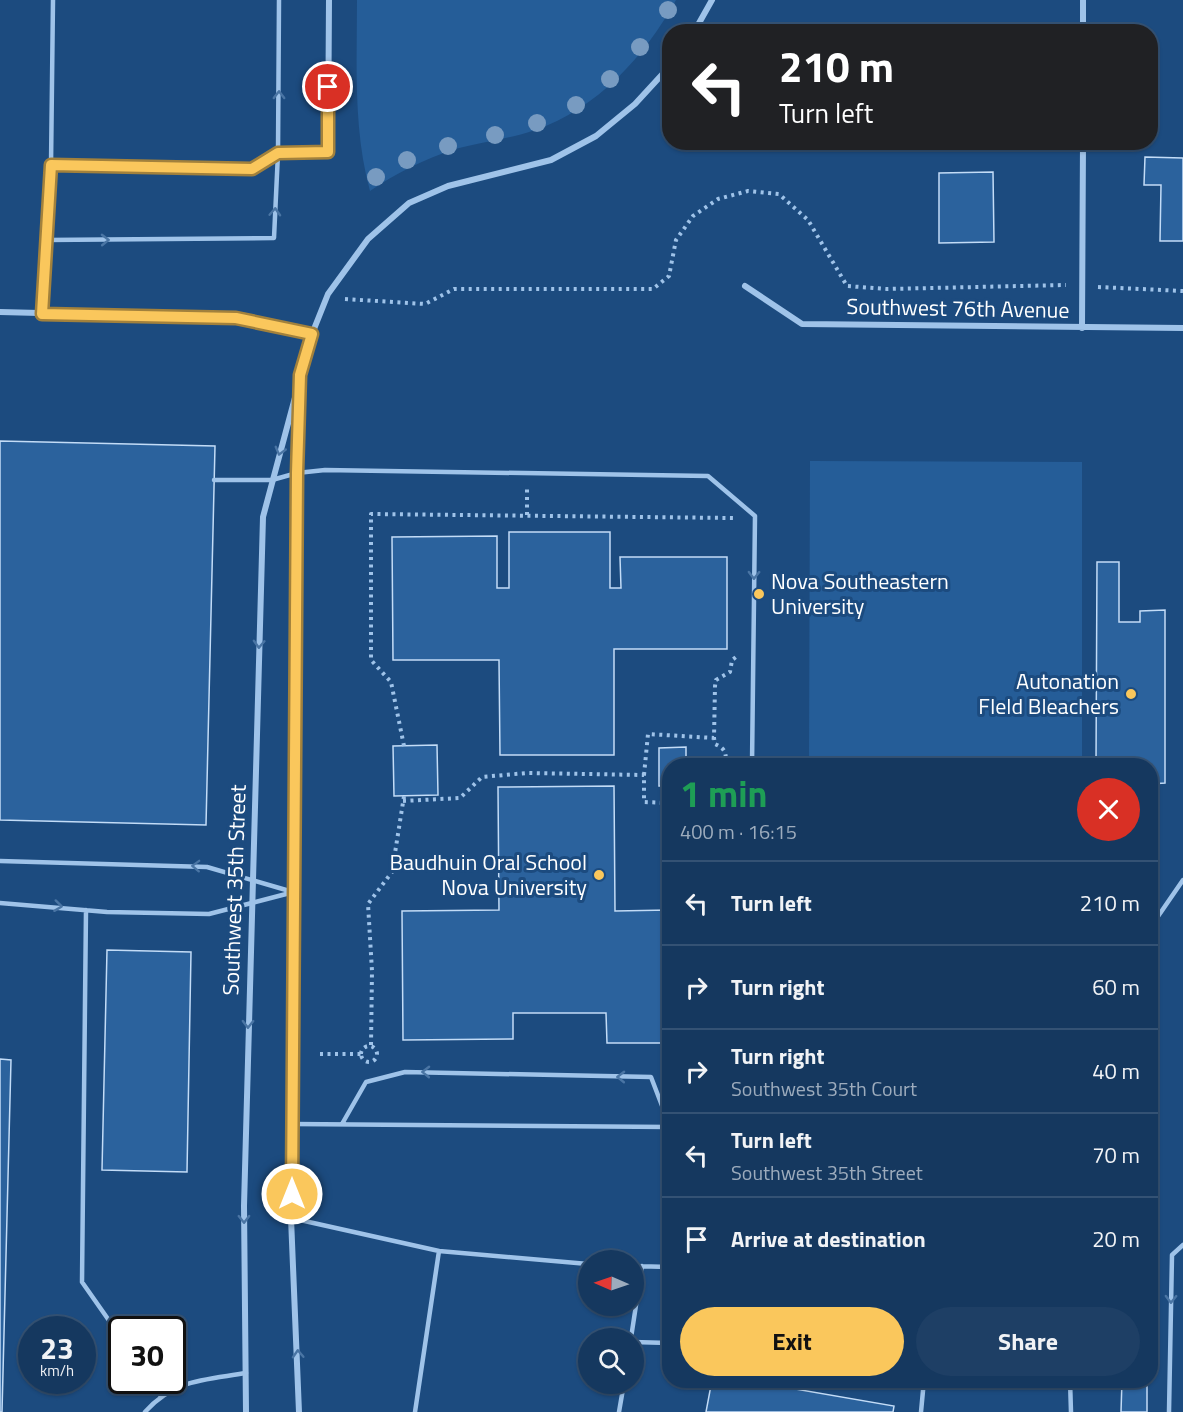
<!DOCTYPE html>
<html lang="en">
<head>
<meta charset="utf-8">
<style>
  body { margin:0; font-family:"Titillium Web",sans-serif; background:#1e3f65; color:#f1f3f6; height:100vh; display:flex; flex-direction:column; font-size:22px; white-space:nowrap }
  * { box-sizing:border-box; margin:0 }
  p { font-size:20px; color:#9dacbd }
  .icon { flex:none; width:33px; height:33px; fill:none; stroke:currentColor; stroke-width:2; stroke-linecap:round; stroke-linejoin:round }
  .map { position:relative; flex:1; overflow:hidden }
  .drawer { position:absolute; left:662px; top:758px; width:496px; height:630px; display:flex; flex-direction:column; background:#15385f; border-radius:24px; box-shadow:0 2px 4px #0004,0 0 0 2px #345274 }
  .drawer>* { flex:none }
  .banner { position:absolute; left:662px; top:24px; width:496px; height:126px; border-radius:24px; box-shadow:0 2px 4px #0004,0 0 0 2px #345274; background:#202124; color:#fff; overflow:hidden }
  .needle { width:39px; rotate:272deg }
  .buttons { position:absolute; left:578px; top:1250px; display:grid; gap:12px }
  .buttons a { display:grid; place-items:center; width:66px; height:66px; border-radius:50%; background:#15385f; box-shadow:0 2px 4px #0004,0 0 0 2px #345274; font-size:30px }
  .speed { position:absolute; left:18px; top:1316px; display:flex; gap:12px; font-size:30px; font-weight:700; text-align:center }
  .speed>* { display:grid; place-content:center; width:78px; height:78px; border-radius:50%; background:#15385f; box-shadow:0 2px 4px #0004,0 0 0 2px #345274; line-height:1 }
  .speed small { font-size:15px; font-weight:400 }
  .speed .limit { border:3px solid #111; border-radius:9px; background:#fff; color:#111 }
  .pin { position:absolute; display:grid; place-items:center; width:51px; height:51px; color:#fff; margin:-26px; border:3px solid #fff; border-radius:50%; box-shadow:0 2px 6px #0007 }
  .me { position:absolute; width:66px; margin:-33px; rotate:0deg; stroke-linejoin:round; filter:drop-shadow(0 0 4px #0008) }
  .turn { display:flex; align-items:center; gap:21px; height:126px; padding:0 18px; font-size:27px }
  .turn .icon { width:78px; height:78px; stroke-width:2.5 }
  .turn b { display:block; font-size:42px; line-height:51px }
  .round { display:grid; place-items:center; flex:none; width:63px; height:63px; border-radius:32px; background:#1e3f65 }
  .headline { display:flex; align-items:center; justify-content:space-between; height:102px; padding:0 18px }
  h1 { font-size:36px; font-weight:700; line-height:45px; color:#1e9e55 }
  .button { display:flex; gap:12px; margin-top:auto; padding:12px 18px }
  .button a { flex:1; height:69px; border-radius:36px; background:#fac75c; color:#111; font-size:24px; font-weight:700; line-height:69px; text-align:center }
  .button a+a { background:#1e3f65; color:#f1f3f6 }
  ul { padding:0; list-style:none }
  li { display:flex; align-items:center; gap:18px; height:84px; padding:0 18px; border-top:2px solid #345274 }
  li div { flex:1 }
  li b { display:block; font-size:22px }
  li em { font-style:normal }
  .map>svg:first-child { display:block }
  .green { fill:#255d98 }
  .building { fill:#2b629d; stroke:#c3dcf7; stroke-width:1.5 }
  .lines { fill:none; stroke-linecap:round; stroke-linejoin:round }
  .path { stroke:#9fc3e9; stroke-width:4; stroke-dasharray:3 4.5; stroke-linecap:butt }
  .service { stroke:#9fc3e9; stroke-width:4.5 }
  .minor { stroke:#9fc3e9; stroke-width:6 }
  .tree { fill:#789bc1 }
  .oneway { stroke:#4a75a4 }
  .route-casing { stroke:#a2813c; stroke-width:15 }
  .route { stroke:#fac75c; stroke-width:10 }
  .poi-dot { fill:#fac75c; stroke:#1c4b7f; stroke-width:2 }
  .labels { text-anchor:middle; stroke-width:6; stroke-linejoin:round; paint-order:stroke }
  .street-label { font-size:22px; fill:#fff; stroke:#1c4b7f }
  .poi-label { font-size:22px; fill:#fff; stroke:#1c4b7f; text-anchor:end }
</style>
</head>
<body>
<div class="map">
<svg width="1183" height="1412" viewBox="0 0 1183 1412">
  <rect width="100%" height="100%" fill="#1c4b7f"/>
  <path class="green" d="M357,0H676C645,56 597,109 535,130C509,139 482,142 455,149C425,159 396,173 370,191C353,129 357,64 357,0Z
    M810,461L1082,462V765H809Z"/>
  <path class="building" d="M1145,157L1183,158V241H1160L1161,185H1144Z
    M993,172L994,242L939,243V173Z
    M0,441L215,446L206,825L0,820Z
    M509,532H610V588H621L620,557H727V649H614V755H500L499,660H393L392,537L497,536V588H509Z
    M1097,562H1119V622H1140V611L1165,610V783L1150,784V765H1096Z
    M437,745L438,795L394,796L393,746Z
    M686,747V765H669V786H659V748Z
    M614,786L615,911L669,910V1043H607L606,1013H513V1039L403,1040L402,911L499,910L498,787Z
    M107,950L191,952L187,1172L102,1170Z
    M0,1059L11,1060L2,1412H0Z
    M712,1380H743L894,1406L893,1412H706Z
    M1122,1380H1147V1412H1121Z"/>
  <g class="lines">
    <path class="path" d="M1098,287L1183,291
      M345,299L425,304L454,289H653L669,276L676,240L693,216L718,199L748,191L779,194L808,220L847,286L887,289L1066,285
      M527,515V489
      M404,746L391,682L371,660V514L733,518
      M726,765C726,753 726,749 715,744L714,738L715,686L716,680L730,672L732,660L736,657
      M644,775L648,734L714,738
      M403,801L460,798L482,777L527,773L644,775V802L669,803
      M371,1045L372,971L368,904L392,872L404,796
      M361 1054a8 8 0 1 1 16 0a8 8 0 1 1-16 0Z
      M320,1054H361"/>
    <path class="service" d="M51,165L252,169L278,153L328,152
      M46,240L274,238L278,153L279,0
      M42,314L51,165L53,0
      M214,480H272L297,473L325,470L708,476L755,516L752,765
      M0,861L207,867L293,892
      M0,903L107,912L209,914L290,893
      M86,910L82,1282L122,1339
      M1150,928L1183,880
      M292,1124L669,1127
      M342,1124L366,1082L405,1072L651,1077L669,1124
      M291,1218L439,1251L415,1412
      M439,1251L588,1264
      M633,1266L669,1267
      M631,1338L642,1266
      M633,1342L669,1343
      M150,1380L160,1395
      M1070,1380L1071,1412
      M145,1412C174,1379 205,1380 246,1373
      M619,1412L624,1383
      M921,1412L924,1380
      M1169,1412L1172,1255L1183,1245"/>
    <path class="minor" d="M694,32L712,0
      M1083,32V0
      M328,152L329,0
      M745,286L802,324L1183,328
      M0,312L236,318L312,334
      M1082,328L1083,142
      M246,1412L244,1206L263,517L312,334L328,294L368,239L409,203L448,186L551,160L596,136L635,104L669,67
      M299,1412L291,1218L293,892L300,387"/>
  </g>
  <g class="tree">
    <circle cx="668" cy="10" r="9"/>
    <circle cx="640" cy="47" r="9"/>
    <circle cx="610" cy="79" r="9"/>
    <circle cx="576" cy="105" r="9"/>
    <circle cx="537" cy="123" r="9"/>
    <circle cx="495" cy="135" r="9"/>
    <circle cx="448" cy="146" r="9"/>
    <circle cx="407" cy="160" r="9"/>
    <circle cx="376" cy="177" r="9"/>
  </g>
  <defs><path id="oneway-chevron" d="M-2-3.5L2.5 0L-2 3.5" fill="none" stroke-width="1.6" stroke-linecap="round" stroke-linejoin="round" transform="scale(1.5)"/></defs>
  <g class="oneway">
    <use href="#oneway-chevron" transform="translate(279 95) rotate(-90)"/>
    <use href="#oneway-chevron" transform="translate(275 212) rotate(-87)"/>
    <use href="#oneway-chevron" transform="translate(105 240) rotate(-1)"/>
    <use href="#oneway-chevron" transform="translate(280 451) rotate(105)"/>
    <use href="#oneway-chevron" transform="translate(754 575) rotate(91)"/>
    <use href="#oneway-chevron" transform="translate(259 644) rotate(92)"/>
    <use href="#oneway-chevron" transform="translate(196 866) rotate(-178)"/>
    <use href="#oneway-chevron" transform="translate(58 906) rotate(7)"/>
    <use href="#oneway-chevron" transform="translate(248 1024) rotate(91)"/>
    <use href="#oneway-chevron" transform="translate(426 1072) rotate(-179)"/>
    <use href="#oneway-chevron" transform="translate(621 1077) rotate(-179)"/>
    <use href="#oneway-chevron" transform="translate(244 1219) rotate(89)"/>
    <use href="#oneway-chevron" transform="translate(1171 1299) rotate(91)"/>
    <use href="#oneway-chevron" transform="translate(298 1354) rotate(-93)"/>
  </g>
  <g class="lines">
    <defs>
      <path id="route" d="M292,1194L297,473L300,375L312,334L236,318L42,314L51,165L252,169L278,153L328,152V87"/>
    </defs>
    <use href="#route" class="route-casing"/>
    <use href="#route" class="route"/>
  </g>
  <g class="poi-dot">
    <circle cx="759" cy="594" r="6"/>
    <circle cx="1131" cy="694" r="6"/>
    <circle cx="599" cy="875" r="6"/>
  </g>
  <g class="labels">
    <g class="street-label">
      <text transform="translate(958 308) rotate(1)" y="8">Southwest 76th Avenue</text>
      <text transform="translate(234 890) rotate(-88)" y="8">Southwest 35th Street</text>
    </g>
    <g class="poi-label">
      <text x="771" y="589" text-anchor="start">Nova Southeastern<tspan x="771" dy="25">University</tspan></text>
      <text x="1119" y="689">Autonation<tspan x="1119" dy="25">FIeld Bleachers</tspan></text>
      <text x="587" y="870">Baudhuin Oral School<tspan x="587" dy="25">Nova University</tspan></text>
    </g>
  </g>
</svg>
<div class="buttons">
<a><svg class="needle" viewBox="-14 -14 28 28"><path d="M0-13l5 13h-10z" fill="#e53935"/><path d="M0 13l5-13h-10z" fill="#9dacbd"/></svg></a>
<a><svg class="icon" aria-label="search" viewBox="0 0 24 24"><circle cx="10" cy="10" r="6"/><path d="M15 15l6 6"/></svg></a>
</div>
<div class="speed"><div>23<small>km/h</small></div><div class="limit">30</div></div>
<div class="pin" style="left:328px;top:87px;background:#d93025"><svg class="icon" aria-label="arrive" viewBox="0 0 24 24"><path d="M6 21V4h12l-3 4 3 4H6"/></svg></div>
<svg class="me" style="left:292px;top:1194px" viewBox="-20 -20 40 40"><circle r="17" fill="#fac75c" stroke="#fff" stroke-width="3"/><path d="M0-11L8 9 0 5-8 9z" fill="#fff"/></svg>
<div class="banner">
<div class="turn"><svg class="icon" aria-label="left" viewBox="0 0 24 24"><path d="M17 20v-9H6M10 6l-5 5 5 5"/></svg><div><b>210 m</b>Turn left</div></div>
</div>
<section class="drawer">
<div class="headline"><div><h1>1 min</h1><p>400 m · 16:15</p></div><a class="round" style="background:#d93025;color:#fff"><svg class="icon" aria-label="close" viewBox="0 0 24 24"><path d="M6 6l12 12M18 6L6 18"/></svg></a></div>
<ul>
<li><svg class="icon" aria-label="left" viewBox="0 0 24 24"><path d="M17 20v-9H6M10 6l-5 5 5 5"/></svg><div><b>Turn left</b></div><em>210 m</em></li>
<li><svg class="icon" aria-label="right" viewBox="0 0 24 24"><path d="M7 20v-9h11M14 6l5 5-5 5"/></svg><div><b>Turn right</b></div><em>60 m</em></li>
<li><svg class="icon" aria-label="right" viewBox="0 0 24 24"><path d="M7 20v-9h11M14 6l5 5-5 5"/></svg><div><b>Turn right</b><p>Southwest 35th Court</p></div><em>40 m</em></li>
<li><svg class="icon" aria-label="left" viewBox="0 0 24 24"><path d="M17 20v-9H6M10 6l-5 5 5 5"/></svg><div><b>Turn left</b><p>Southwest 35th Street</p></div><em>70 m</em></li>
<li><svg class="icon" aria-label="arrive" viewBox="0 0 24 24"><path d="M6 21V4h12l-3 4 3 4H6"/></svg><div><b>Arrive at destination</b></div><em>20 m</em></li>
</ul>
<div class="button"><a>Exit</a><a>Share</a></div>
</section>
</div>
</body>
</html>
